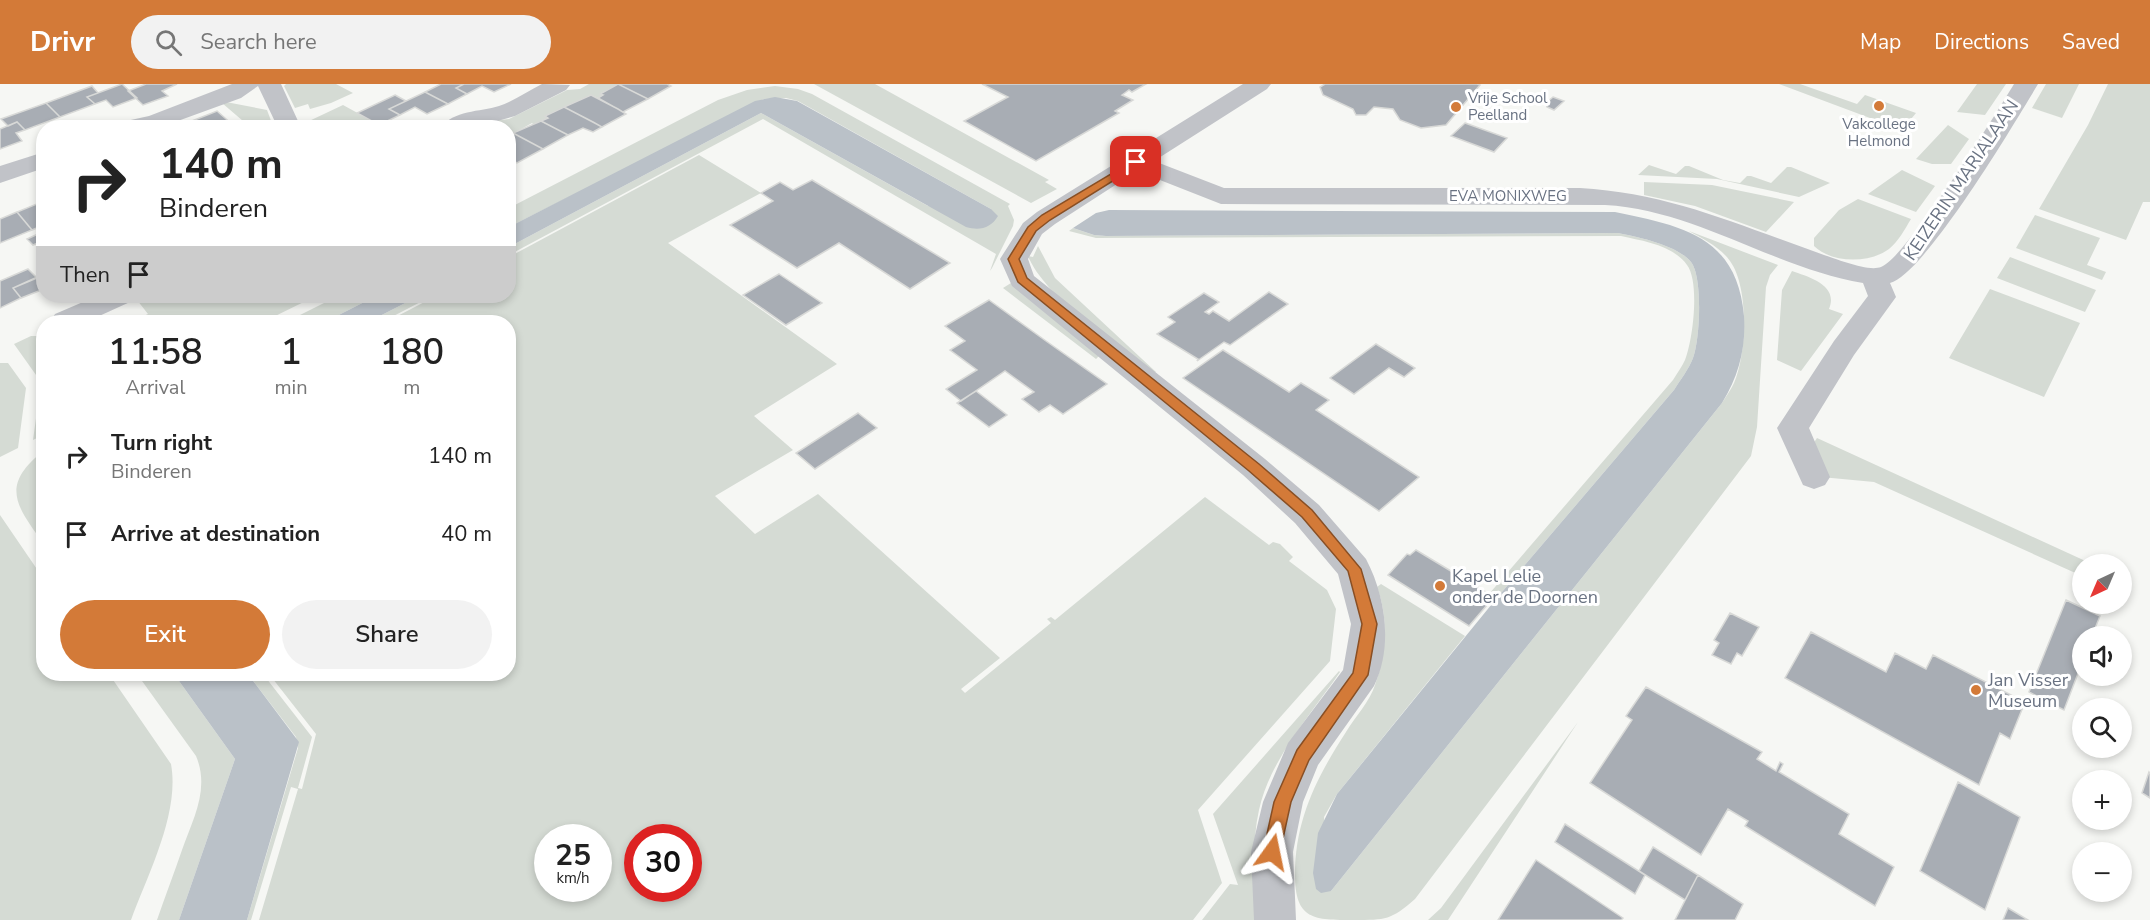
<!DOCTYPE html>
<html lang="en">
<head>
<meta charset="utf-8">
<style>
  body { margin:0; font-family:"Nunito Sans",sans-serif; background:#f2f2f2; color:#222; height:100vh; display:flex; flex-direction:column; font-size:22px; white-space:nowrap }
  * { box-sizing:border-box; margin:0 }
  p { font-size:20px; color:#767676 }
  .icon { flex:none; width:33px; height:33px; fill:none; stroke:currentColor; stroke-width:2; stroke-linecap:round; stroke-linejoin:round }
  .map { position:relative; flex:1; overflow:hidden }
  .panel { position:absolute; left:36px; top:231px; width:480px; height:366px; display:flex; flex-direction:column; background:#fff; border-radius:24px; box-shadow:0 3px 9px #0003 }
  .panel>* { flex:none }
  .guide { position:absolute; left:36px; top:36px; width:480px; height:183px; border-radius:24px; box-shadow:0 3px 9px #0003; background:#fff; color:#222; overflow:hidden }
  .needle { width:39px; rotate:224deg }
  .buttons { position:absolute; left:2072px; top:470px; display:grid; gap:12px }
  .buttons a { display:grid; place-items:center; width:60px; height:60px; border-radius:50%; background:#fff; box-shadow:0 3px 9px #0003; font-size:30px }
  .speed { position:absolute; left:534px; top:740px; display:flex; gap:12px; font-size:30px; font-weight:700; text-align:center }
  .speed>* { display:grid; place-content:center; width:78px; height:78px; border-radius:50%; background:#fff; box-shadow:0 3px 9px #0003; line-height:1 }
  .speed small { font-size:15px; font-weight:400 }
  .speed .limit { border:9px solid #d22; background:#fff; color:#111 }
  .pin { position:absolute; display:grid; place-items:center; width:51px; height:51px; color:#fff; margin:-26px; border-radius:12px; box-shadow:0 3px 9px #0006 }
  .me { position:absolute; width:66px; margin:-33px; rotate:12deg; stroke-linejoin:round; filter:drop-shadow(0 0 4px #0008) }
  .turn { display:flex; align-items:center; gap:21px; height:126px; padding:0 24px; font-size:27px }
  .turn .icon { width:78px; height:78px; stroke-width:2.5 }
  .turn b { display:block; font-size:42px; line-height:51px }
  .then { display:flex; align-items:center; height:57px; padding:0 24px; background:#0003; gap:12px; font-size:22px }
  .eta { display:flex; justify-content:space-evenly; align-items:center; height:102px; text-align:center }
  .eta b { font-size:36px; font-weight:600; line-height:42px }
  .primary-button { display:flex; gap:12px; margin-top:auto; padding:12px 24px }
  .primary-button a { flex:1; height:69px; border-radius:36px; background:#d37a38; color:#fff; font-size:24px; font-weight:600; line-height:69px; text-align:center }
  .primary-button a+a { background:#f2f2f2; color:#222 }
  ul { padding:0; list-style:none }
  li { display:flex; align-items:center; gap:18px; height:78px; padding:0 24px }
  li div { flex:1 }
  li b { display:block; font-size:22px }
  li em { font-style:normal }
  header { display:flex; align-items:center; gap:36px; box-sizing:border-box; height:84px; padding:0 30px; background:#d37a38; color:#fff }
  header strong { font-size:28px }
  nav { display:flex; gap:33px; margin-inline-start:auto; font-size:21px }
  .search { width:420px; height:54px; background:#f2f2f2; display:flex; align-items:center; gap:15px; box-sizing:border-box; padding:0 21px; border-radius:33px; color:#767676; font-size:22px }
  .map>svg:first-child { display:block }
  .green { fill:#d5dbd4; fill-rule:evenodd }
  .water { fill:#bac1c8 }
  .building { fill:#a8adb4; stroke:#d8d9d7; stroke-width:1.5 }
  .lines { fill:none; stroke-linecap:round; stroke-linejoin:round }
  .minor { fill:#c1c3c8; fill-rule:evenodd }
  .route { fill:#d37a38; stroke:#894f24; stroke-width:1.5 }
  .poi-dot { fill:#d37a38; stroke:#fff; stroke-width:2 }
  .labels { text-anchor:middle; stroke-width:6; stroke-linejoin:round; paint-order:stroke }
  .far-poi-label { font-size:15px; fill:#697282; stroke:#fff; text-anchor:start }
  .far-street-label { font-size:15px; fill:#697282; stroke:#fff }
  .street-label { font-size:18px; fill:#697282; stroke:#fff }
  .poi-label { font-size:18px; fill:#697282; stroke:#fff; text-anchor:start }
</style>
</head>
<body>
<header>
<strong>Drivr</strong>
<div class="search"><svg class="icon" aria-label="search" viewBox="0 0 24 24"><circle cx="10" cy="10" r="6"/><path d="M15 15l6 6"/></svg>Search here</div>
<nav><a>Map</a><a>Directions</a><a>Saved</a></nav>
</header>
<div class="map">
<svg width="2150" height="836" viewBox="0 0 2150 836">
  <rect width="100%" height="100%" fill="#f6f7f4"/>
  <path class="green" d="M286,0H336L353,9L331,19L310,25L308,20L295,24L284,2Z
    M589,0H619L601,9L603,11L598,14L591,11L546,32L548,34L534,41L532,39L509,52L508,44H472L483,38L509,35L567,6L580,5Z
    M814,0H875L1049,96L1045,98L1057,105L1031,119Z
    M1779,0H1800L1857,20L1865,11L1916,29L1902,46Z
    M1977,0H2006L1985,31L1957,28Z
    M2046,0H2079L2062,34L2032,24Z
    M2108,0H2150V118H2143L2126,156L2039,125L2088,41Z
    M775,2L798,5L812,10L1010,120L1008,122L1014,136L1013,142L992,184L990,187L996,170L763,35L509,171V163L761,29L928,122L991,125L798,17L786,14L764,15L509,143V124L718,16L747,6Z
    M226,18L267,26L273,42L250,43L222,19Z
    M343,21L383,43H317L307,38Z
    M1948,41L1969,55L1951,80H1932L1916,75Z
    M699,71L761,109L668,159L837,280L754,332L793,366L715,412L755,450L818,410L1000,574L961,605L965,609L1051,539L1047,535L1051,533L1055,536L1205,413L1269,461L1273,458L1280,460L1293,473L1289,477L1327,506L1336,525L1330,577L1198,726L1222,799L1193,836H259L298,705L291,703L251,836H247L298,664L296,653L248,590H263L312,653L298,704L302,705L316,650L269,590H508V238H386L436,212H508L509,173ZM548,753H598V804H548ZM638,753H688V804H638Z
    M1649,81L1676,90L1685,82H1689L1723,96L1740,99L1747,92H1751L1771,99L1787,83H1791L1830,99L1799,113L1717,95L1638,91Z
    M1902,86L1935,102L1916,128L1868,110Z
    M1644,98L1712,101L1794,118L1766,148L1695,122L1644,111Z
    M1858,115L1911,135C1905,145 1898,158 1889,165C1869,180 1831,179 1814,162V154L1839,126Z
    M2035,131L2100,154L2087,181L2106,188L2102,196L2016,164Z
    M1073,144L1094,151L1106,152L1618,149C1638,153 1677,161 1691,178C1703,193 1700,256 1693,274C1689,285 1680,296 1674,306L1496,515L1489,510L1673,296C1677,289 1682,283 1685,276C1693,256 1700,198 1687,181C1673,161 1643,157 1621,152L1096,154L1069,147Z
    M1689,147L1778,181L1770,191L1766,203L1757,343L1751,372L1415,815C1391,836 1386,836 1354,836C1314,836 1295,836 1295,791C1295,735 1317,693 1346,648C1355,633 1370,617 1375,601C1386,570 1389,535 1377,503L1381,500L1465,552L1337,710L1324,733L1331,807L1722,319C1726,312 1731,306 1734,299C1747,270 1749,203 1730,177C1720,163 1703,155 1689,147Z
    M1038,162L1055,194L1156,288L1152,290C1117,262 1044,212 1028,172L1033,173Z
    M2010,173L2096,206L2085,228L1997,194Z
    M1792,187C1809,193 1839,201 1829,225L1843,230L1801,287L1777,276L1782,206Z
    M1011,199L1099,272L1096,275L1003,204Z
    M1990,205L2080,239L2044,313L1949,274Z
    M147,212H316L263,238H130L148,230L137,216Z
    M338,212H376L325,238H286Z
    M419,212H432L382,238H368Z
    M31,252H44L43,351L33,356L41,298L14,260Z
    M0,279H8L26,304L18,364L0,373Z
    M1817,354L2092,480H2082V492L1874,398L1821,393L1811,363Z
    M43,367V459C16,421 0,402 43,367Z
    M0,431L43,494L44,590H109L171,680C180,729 148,790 131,836H0Z
    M1339,587L1340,588C1312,629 1269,677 1259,726C1251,761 1256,800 1256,836H1202L1230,800L1238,801L1213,730Z
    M137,590H174L235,675L179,836H157C165,813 174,789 182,766C193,735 210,705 196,672Z
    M1578,638L1448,836H1428L1441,824Z"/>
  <path class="water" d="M775,13L797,17L991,125L998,132C991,144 980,147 966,143L761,29L509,163V143L755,17Z
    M1109,126L1615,128C1684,142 1737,153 1744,232C1746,264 1739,291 1722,319L1331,807L1321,809L1316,805L1313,789L1318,749L1337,710L1496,515L1674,306C1680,296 1689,285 1693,274C1700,256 1703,193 1691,178C1677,161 1638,153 1618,149L1106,152L1094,151L1073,144L1096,129Z
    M376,212H419L368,238H325Z
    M174,590H248L299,658L247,836H179L235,675Z"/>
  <path class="building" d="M122,0L137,14L113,23L106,16L95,20L87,13Z
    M146,0H177L162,7L168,12L143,21L128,7Z
    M441,0H464L456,4L467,10L448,20L425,8Z
    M464,0H511L494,8L482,2L467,10L456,4Z
    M618,0H667L671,2L648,15Z
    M618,0L648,15L623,28L598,14L603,11L600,10Z
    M982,0H1146L1132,8L1129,6L1122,11L1133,16L1115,27L1119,29L1036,77L964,37L1008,13Z
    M1325,0H1477L1480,1L1446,41L1421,44L1400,36L1393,25L1374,23L1366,31H1356L1353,25L1323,11L1320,3Z
    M92,2L98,9L87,13L95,20L60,33L46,19Z
    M425,8L448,20L427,30L415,23L400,31L389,25Z
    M395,11L406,17L389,25L400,31L379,41L357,29Z
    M591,11L618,25L626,30L602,43L564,23Z
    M1553,13L1564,17L1554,26L1547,23L1546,19Z
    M46,19L60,33L25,46L17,38L8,42L1,35Z
    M564,23L593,38L602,43L593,48L583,44L568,51L541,37L548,34L545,32Z
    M217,27L234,42L193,44L198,41L192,37Z
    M541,37L568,51L543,65L513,49Z
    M17,38L25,46L16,49L22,57L0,65V45Z
    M1465,39L1507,54L1494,68L1451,52Z
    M513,49L543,65L517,79L508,74V52Z
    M812,96L950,179L910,205L839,159L797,184L730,141L773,117L761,109L780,98L793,106Z
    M44,117V141L32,146L17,128Z
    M17,128L32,146L0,159V135Z
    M38,150L43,157L33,161L27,155Z
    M28,185L37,194L13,204L21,214L0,224V197Z
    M44,190V205L21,214L13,204Z
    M779,190L822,219L786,241L743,211Z
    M1269,208L1288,220L1230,261L1224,258L1197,277L1198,275L1157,250L1175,238L1168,233L1204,209L1219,218L1205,228L1209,230L1213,227L1229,237Z
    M989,216L1046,257L1107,300L1063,330L1050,321L1039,328L1022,315L1034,308L1005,287L961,317L946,305L977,286L950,266L965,257L945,242Z
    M1376,260L1415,284L1404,293L1389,284L1354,310L1330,294Z
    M1223,266L1289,308L1301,299L1329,316L1316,326L1419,393L1379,427L1183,294Z
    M976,307L1007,331L989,343L957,319Z
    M858,329L877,344L815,385L796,369Z
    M1416,466L1494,513L1469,542L1388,491L1407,470L1410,471Z
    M2066,516L2100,532L2092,552H2082V579L2064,626L2029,608Z
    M1730,529L1759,543L1742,572L1737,569L1731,580L1712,571L1719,559L1714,556Z
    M1811,548L1886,588L1895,569L1926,585L1933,571L2025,618L2010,655L2000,649L1979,701L1785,594Z
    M1646,603L1762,668L1757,675L1776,687L1780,678L1783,680L1779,688L1849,730L1839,750L1894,783L1875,822L1745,742L1748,737L1728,725L1701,771L1590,699L1632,636L1626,632Z
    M2149,688L2150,689V714L2142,709Z
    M1958,698L2020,733L1985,826L1920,787Z
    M1565,740L1645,791L1635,810L1555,758Z
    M1653,763L1698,791L1685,816L1639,787Z
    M1536,776L1623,834L1621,836H1498Z
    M1698,791L1743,820L1735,836H1675Z
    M2008,824L2028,836H2003Z"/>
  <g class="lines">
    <path class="minor" d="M232,0H281L298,37L304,44H278L258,2L241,14L164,42L114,44L117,39L149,32Z
      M542,0L570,1L566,6L515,32L472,44H441C453,26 480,28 499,22C514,17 528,7 542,0Z
      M1243,0H1271L1267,5L1154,77L1224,104H1580C1670,109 1741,142 1824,171C1837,175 1868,188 1881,183C1906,174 1996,30 2014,0H2038C2016,37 1925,190 1890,199L1896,213L1854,271L1809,344L1830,393L1825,401L1814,405L1803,401L1777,344L1834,257L1868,212L1863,199C1774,184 1696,126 1605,121L1221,120L1137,87L1055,140L1042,150L1028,175L1034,192L1265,375L1319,421L1366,475C1386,513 1393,563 1374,602L1318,681L1303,718L1293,768L1296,836H1254L1251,768L1263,718L1288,659L1343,586L1351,540L1338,490L1295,439L1243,391L1012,202L1000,175L1023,139L1037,128Z
      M44,68V84L0,99V82Z
      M97,212H134L130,218L86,238L51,237L55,230Z"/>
  </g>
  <path class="route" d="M1136,75L1140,76V80L1050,136L1036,147L1019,175L1027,194L1259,380L1312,426L1361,485L1377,540L1368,591L1309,676L1291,718L1280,768L1278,774L1272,776L1266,774L1263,768L1274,718L1297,666L1353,589L1362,540L1348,487L1302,433L1249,387L1018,198L1008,175L1028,143L1042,131Z"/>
  <g class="poi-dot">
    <circle cx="1879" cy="22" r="6"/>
    <circle cx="1456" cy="23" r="6"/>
    <circle cx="1440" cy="502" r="6"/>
    <circle cx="1976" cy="606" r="6"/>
  </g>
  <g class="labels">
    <g class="far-poi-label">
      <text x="1468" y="19">Vrije School<tspan x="1468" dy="17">Peelland</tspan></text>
      <text x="1879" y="45" text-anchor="middle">Vakcollege<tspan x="1879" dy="17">Helmond</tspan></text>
    </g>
    <g class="far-street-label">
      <text x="1508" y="117">EVA MONIXWEG</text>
    </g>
    <g class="street-label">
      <text transform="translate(1961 96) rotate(-56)" y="6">KEIZERIN MARIALAAN</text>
    </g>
    <g class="poi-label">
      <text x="1452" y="498">Kapel Lelie<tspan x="1452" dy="21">onder de Doornen</tspan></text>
      <text x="1988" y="602">Jan Visser<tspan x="1988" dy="21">Museum</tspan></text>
    </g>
  </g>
</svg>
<div class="buttons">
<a><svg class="needle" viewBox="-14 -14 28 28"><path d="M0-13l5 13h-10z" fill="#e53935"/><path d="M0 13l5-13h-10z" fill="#767676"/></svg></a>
<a><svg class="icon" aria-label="sound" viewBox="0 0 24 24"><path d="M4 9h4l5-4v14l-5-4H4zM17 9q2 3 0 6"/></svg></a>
<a><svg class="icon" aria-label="search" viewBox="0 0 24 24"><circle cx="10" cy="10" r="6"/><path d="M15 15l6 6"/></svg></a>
<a>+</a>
<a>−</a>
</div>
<div class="speed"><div>25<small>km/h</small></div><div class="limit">30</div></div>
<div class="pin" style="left:1136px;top:78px;background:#d93025"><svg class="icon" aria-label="arrive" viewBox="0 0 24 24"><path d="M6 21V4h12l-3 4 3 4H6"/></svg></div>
<svg class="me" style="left:1272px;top:768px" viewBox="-20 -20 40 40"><path d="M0-17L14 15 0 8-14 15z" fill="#d37a38" stroke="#fff" stroke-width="4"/></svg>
<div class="guide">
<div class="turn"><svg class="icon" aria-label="right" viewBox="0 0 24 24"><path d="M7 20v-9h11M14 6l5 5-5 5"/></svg><div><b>140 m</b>Binderen</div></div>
<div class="then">Then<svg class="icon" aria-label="arrive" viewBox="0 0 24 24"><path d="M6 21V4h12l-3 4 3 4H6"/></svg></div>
</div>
<section class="panel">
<div class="eta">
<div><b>11:58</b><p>Arrival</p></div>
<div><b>1</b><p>min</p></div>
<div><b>180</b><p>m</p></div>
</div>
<ul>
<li><svg class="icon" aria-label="right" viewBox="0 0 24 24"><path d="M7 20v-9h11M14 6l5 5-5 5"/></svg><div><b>Turn right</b><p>Binderen</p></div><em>140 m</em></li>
<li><svg class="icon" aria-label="arrive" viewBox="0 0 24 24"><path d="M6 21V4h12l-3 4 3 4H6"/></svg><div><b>Arrive at destination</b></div><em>40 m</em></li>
</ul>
<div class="primary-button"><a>Exit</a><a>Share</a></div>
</section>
</div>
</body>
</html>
